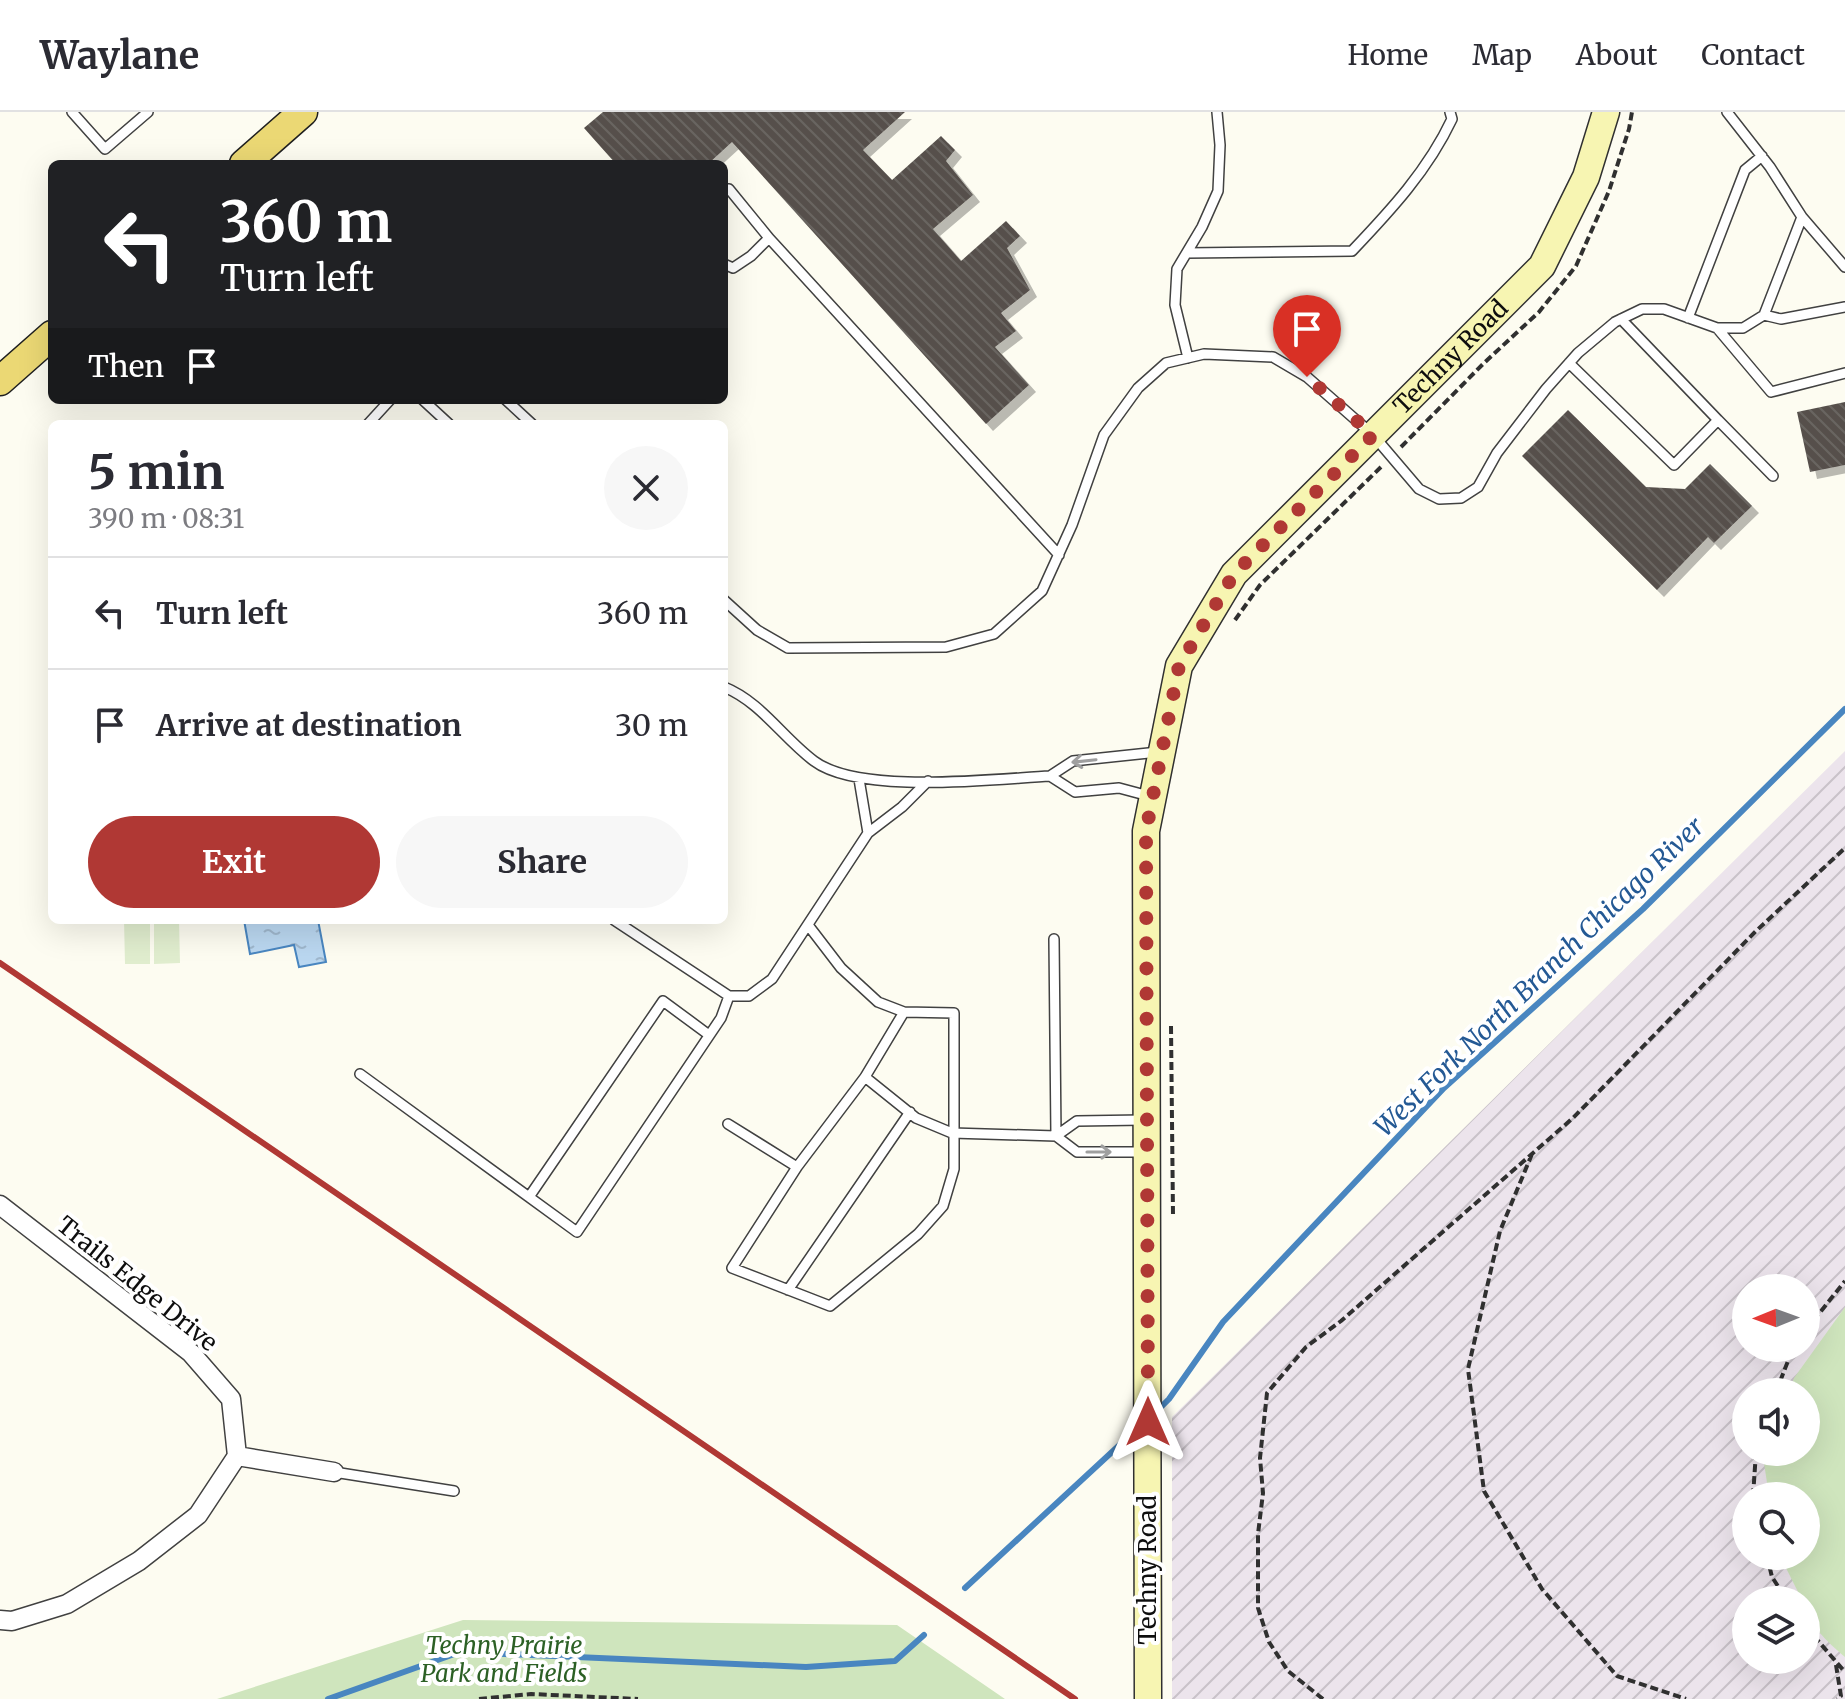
<!DOCTYPE html>
<html lang="en">
<head>
<meta charset="utf-8">
<style>
  body { margin:0; font-family:Merriweather,serif; background:#f7f7f7; color:#2b2b33; height:100vh; display:flex; flex-direction:column; font-size:30px; white-space:nowrap }
  * { box-sizing:border-box; margin:0 }
  p { font-size:26px; color:#7c7c81 }
  .icon { flex:none; width:44px; height:44px; fill:none; stroke:currentColor; stroke-width:2; stroke-linecap:round; stroke-linejoin:round }
  .map { position:relative; flex:1; overflow:hidden }
  .panel { position:absolute; left:48px; top:308px; width:680px; height:504px; display:flex; flex-direction:column; background:#fff; border-radius:12px; box-shadow:0 8px 32px #0002 }
  .panel>* { flex:none }
  .top-card { position:absolute; left:48px; top:48px; width:680px; height:244px; border-radius:12px; box-shadow:0 8px 32px #0002; background:#202124; color:#fff; overflow:hidden }
  .needle { width:52px; rotate:269deg }
  .buttons { position:absolute; left:1732px; top:1162px; display:grid; gap:16px }
  .buttons a { display:grid; place-items:center; width:88px; height:88px; border-radius:50%; background:#fff; box-shadow:0 8px 32px #0002; font-size:40px }
  .pin { position:absolute; display:grid; place-items:center; width:68px; height:68px; color:#fff; margin:-82px -34px; border-radius:50% 50% 50% 0; rotate:-45deg; box-shadow:0 0 8px #0007 }
  .pin .icon { rotate:45deg }
  .me { position:absolute; width:88px; margin:-44px; rotate:0deg; stroke-linejoin:round; filter:drop-shadow(0 0 6px #0008) }
  .turn { display:flex; align-items:center; gap:28px; height:168px; padding:0 40px; font-size:36px }
  .turn .icon { width:104px; height:104px; stroke-width:2.5 }
  .turn b { display:block; font-size:56px; line-height:68px }
  .then { display:flex; align-items:center; height:76px; padding:0 40px; background:#0003; gap:16px; font-size:30px }
  .round { display:grid; place-items:center; flex:none; width:84px; height:84px; border-radius:42px; background:#f7f7f7 }
  .overview { display:flex; align-items:center; justify-content:space-between; height:136px; padding:0 40px }
  h1 { font-size:48px; font-weight:700; line-height:60px }
  .cta { display:flex; gap:16px; margin-top:auto; padding:16px 40px }
  .cta a { flex:1; height:92px; border-radius:48px; background:#b03834; color:#fff; font-size:32px; font-weight:700; line-height:92px; text-align:center }
  .cta a+a { background:#f7f7f7; color:#2b2b33 }
  ul { padding:0; list-style:none }
  li { display:flex; align-items:center; gap:24px; height:112px; padding:0 40px; border-top:2px solid #e1e1e2 }
  li div { flex:1 }
  li b { display:block; font-size:30px }
  li em { font-style:normal }
  header { display:flex; align-items:center; gap:48px; box-sizing:border-box; height:112px; padding:0 40px; background:#fff; border-bottom:2px solid #e1e1e2 }
  header strong { font-size:38px }
  nav { display:flex; gap:44px; margin-inline-start:auto; font-size:28px }
  .map>svg:first-child { display:block }
  .industrial { fill:url(#industrial-furrows); fill-rule:evenodd }
  .grass { fill:#cfe5bd }
  .pitch { fill:#e0edce }
  .water { fill:url(#water-ripples); stroke:#4986c0; stroke-width:2 }
  .lines { fill:none; stroke-linecap:round; stroke-linejoin:round }
  .stream { stroke:#4986c0; stroke-width:6 }
  .building { fill:url(#building-back-hatch); filter:url(#shadow) }
  .service-casing { stroke:#414141; stroke-width:12 }
  .minor-casing { stroke:#414141; stroke-width:21 }
  .secondary-casing { stroke:#303030; stroke-width:29 }
  .primary-casing { stroke:#1f1f1f; stroke-width:31 }
  .path { stroke:#303030; stroke-width:4; stroke-dasharray:8 4; stroke-linecap:butt }
  .service { stroke:#fff; stroke-width:9 }
  .minor { stroke:#fff; stroke-width:18 }
  .secondary { stroke:#f7f5b2; stroke-width:26 }
  .primary { stroke:#ebd874; stroke-width:28 }
  .rail { stroke:#b03834; stroke-width:6 }
  .oneway { stroke:#9f9f9f }
  .route { stroke:#b03834; stroke-width:14; stroke-dasharray:0 25.2 }
  .labels { text-anchor:middle; stroke-width:8; stroke-linejoin:round; paint-order:stroke }
  .street-label { font-size:24px; fill:#0e0e0e; stroke:#fff }
  .park-label { font-size:24px; font-style:italic; fill:#2c6025; stroke:#fff }
  .water-label { font-size:26px; font-style:italic; fill:#245994; stroke:#fff }
</style>
</head>
<body>
<header>
<strong>Waylane</strong>
<nav><a>Home</a><a>Map</a><a>About</a><a>Contact</a></nav>
</header>
<div class="map">
<svg width="1845" height="1587" viewBox="0 0 1845 1587">
  <defs>
    <pattern id="industrial-furrows" width="10" height="10" patternUnits="userSpaceOnUse" patternTransform="scale(2)"><rect width="10" height="10" fill="#ece4ec"/><path d="M-1 1l2-2M0 10L10 0M9 11l2-2" fill="none" stroke="#c9c2c9"/></pattern>
    <pattern id="water-ripples" width="26" height="14" patternUnits="userSpaceOnUse" patternTransform="scale(2)"><rect width="26" height="14" fill="#bad7f0"/><path d="M2 4q2-2 4 0t4 0M15 11q2-2 4 0t4 0" fill="none" stroke="#9fb7cd"/></pattern>
    <pattern id="building-back-hatch" width="6" height="6" patternUnits="userSpaceOnUse" patternTransform="scale(2)"><rect width="6" height="6" fill="#56504c"/><path d="M-1 5l2 2M0 0l6 6M5-1l2 2" fill="none" stroke="#696561"/></pattern>
    <filter id="shadow"><feDropShadow dx="7" dy="7" stdDeviation="0" flood-color="#0004"/></filter>
  </defs>
  <rect width="100%" height="100%" fill="#fdfcf1"/>
  <path class="industrial" d="M1845,639V1587H1172V1305ZM1746,1176H1806V1236H1746ZM1746,1280H1806V1340H1746ZM1746,1384H1806V1444H1746ZM1746,1488H1806V1548H1746Z"/>
  <path class="grass" d="M1845,1195V1545C1828,1530 1806,1512 1806,1488H1802L1780,1444H1806V1384H1769L1764,1351L1768,1340H1806V1280H1789L1794,1266Z
    M463,1508L897,1513L1005,1587H217Z"/>
  <path class="pitch" d="M124,808H150V852H125Z
    M154,808H179L180,851L154,852Z"/>
  <path class="water" d="M244,808H318L326,850L299,855L294,833L250,842Z"/>
  <g class="lines">
    <path class="stream" d="M1156,1300L1169,1287L1223,1210L1444,976L1643,797L1845,597
      M965,1476L1139,1315
      M328,1587L460,1540L806,1555L895,1549L924,1523"/>
  </g>
  <path class="building" d="M603,0H905L863,38L892,68L941,24L955,38L946,49L973,83L933,117L961,149L1006,109L1020,124L1007,136L1030,178L1001,201L1016,219L995,235L1029,273L986,312L732,30L708,52H616L584,16Z
    M1845,290V353L1810,360L1797,300Z
    M1568,298L1646,375L1685,377L1710,352L1752,394L1714,431L1708,425L1657,478L1522,344Z"/>
  <g class="lines">
    <defs>
      <path id="service" d="M72,0L105,37L148,0
        M1727,0L1770,55L1802,105L1845,155
        M724,78L729,77L769,126L751,144L733,156L724,152
        M769,126L1059,443
        M1187,141L1352,139C1391,98 1428,58 1452,7L1450,0
        M1764,203L1781,207L1845,195
        M1688,206L1745,58L1762,44
        M1621,207L1718,308
        M1717,216L1771,280L1845,261
        M1188,246L1175,193L1177,157L1202,115L1218,79L1220,33L1217,0
        M1569,251L1674,353L1718,308L1773,364
        M423,288L449,312
        M506,288L532,312
        M368,312L390,288
        M724,488L757,518L788,536L946,535L994,522L1042,479L1072,413L1104,323L1138,276L1166,251L1204,242L1273,245L1307,265L1373,323L1419,377L1439,387L1461,386L1478,375L1497,341L1546,277L1578,241L1615,210L1642,197H1664L1717,216H1743L1764,203L1802,105
        M724,575C761,590 782,625 814,649C859,683 993,667 1050,664
        M859,667L868,721L902,695L928,669
        M1149,684L1119,676L1075,680L1050,664L1073,649L1158,640
        M614,808L729,884H749L772,867L868,721
        M808,813L841,856L878,890L904,900
        M1054,827L1056,1024
        M360,962L577,1120L721,906L729,884
        M865,965L916,1006L952,1021L1056,1024L1077,1009L1143,1008
        M728,1012L797,1055L732,1156L830,1194L918,1122L943,1094L954,1057V901L904,900L865,965L797,1055
        M1056,1024L1077,1040H1143
        M529,1085L663,889L709,923
        M788,1178L910,1000
        M334,1360L454,1379"/>
      <path id="minor" d="M0,1093L191,1241L231,1287L237,1344L198,1403L139,1449L67,1492L12,1509L0,1508
        M237,1344L334,1360"/>
      <g id="secondary">
        <path id="s1" d="M1148,1587L1146,719L1179,554L1234,462L1542,154L1586,65L1606,0"/>
      </g>
      <path id="primary" d="M244,52L303,0
        M0,269L52,223"/>
    </defs>
    <use href="#service" class="service-casing"/>
    <use href="#minor" class="minor-casing"/>
    <use href="#secondary" class="secondary-casing"/>
    <use href="#primary" class="primary-casing"/>
    <path class="path" d="M1401,335L1484,251L1539,200L1576,154L1609,79L1629,17L1632,0
      M1235,508L1260,473L1383,353
      M1171,914L1173,1103
      M1532,1042L1500,1119L1468,1257L1484,1379L1542,1477L1617,1564L1686,1587
      M1806,1218L1845,1169
      M1776,1280L1793,1236
      M1753,1384L1756,1340
      M1767,1444L1772,1465L1787,1488
      M1806,1515L1845,1560
      M1836,1553L1841,1584L1837,1587
      M479,1587L531,1582L638,1587
      M1323,1587L1288,1559L1269,1530L1258,1496V1422L1263,1381L1260,1346L1267,1281L1306,1235L1341,1209L1573,1006L1755,820L1845,736"/>
    <use href="#service" class="service"/>
    <use href="#minor" class="minor"/>
    <use href="#secondary" class="secondary"/>
    <use href="#primary" class="primary"/>
    <path class="rail" d="M0,851L1075,1587"/>
  </g>
  <defs><path id="oneway-shaft" d="M-6 0H5M1.5-3L5.5 0L1.5 3" fill="none" stroke-width="1.6" stroke-linecap="round" stroke-linejoin="round" transform="scale(2)"/></defs>
  <g class="oneway">
    <use href="#oneway-shaft" transform="translate(1084 649) rotate(174)"/>
    <use href="#oneway-shaft" transform="translate(1099 1040)"/>
  </g>
  <g class="lines">
    <path class="route" d="M1148,1310L1146,719L1179,554L1234,462L1373,323L1307,265"/>
  </g>
  <g class="labels">
    <g class="street-label">
      <text dy="8" stroke="none"><textPath href="#s1" startOffset="1450">Techny Road</textPath></text>
      <text transform="translate(137 1172) rotate(39)" y="8">Trails Edge Drive</text>
      <text transform="translate(1148 1458) rotate(-90)" y="8">Techny Road</text>
    </g>
    <g class="park-label">
      <text x="504" y="1542">Techny Prairie<tspan x="504" dy="28">Park and Fields</tspan></text>
    </g>
    <g class="water-label">
      <text transform="translate(1539 865) rotate(-44)" y="9">West Fork North Branch Chicago River</text>
    </g>
  </g>
</svg>
<div class="buttons">
<a><svg class="needle" viewBox="-14 -14 28 28"><path d="M0-13l5 13h-10z" fill="#e53935"/><path d="M0 13l5-13h-10z" fill="#7c7c81"/></svg></a>
<a><svg class="icon" aria-label="sound" viewBox="0 0 24 24"><path d="M4 9h4l5-4v14l-5-4H4zM17 9q2 3 0 6"/></svg></a>
<a><svg class="icon" aria-label="search" viewBox="0 0 24 24"><circle cx="10" cy="10" r="6"/><path d="M15 15l6 6"/></svg></a>
<a><svg class="icon" aria-label="layers" viewBox="0 0 24 24"><path d="M12 4l9 5-9 5-9-5zM3 14l9 5 9-5"/></svg></a>
</div>
<div class="pin" style="left:1307px;top:265px;background:#d93025"><svg class="icon" aria-label="arrive" viewBox="0 0 24 24"><path d="M6 21V4h12l-3 4 3 4H6"/></svg></div>
<svg class="me" style="left:1148px;top:1310px" viewBox="-20 -20 40 40"><path d="M0-17L14 15 0 8-14 15z" fill="#b03834" stroke="#fff" stroke-width="4"/></svg>
<div class="top-card">
<div class="turn"><svg class="icon" aria-label="left" viewBox="0 0 24 24"><path d="M17 20v-9H6M10 6l-5 5 5 5"/></svg><div><b>360 m</b>Turn left</div></div>
<div class="then">Then<svg class="icon" aria-label="arrive" viewBox="0 0 24 24"><path d="M6 21V4h12l-3 4 3 4H6"/></svg></div>
</div>
<section class="panel">
<div class="overview"><div><h1>5 min</h1><p>390 m · 08:31</p></div><a class="round"><svg class="icon" aria-label="close" viewBox="0 0 24 24"><path d="M6 6l12 12M18 6L6 18"/></svg></a></div>
<ul>
<li><svg class="icon" aria-label="left" viewBox="0 0 24 24"><path d="M17 20v-9H6M10 6l-5 5 5 5"/></svg><div><b>Turn left</b></div><em>360 m</em></li>
<li><svg class="icon" aria-label="arrive" viewBox="0 0 24 24"><path d="M6 21V4h12l-3 4 3 4H6"/></svg><div><b>Arrive at destination</b></div><em>30 m</em></li>
</ul>
<div class="cta"><a>Exit</a><a>Share</a></div>
</section>
</div>
</body>
</html>
